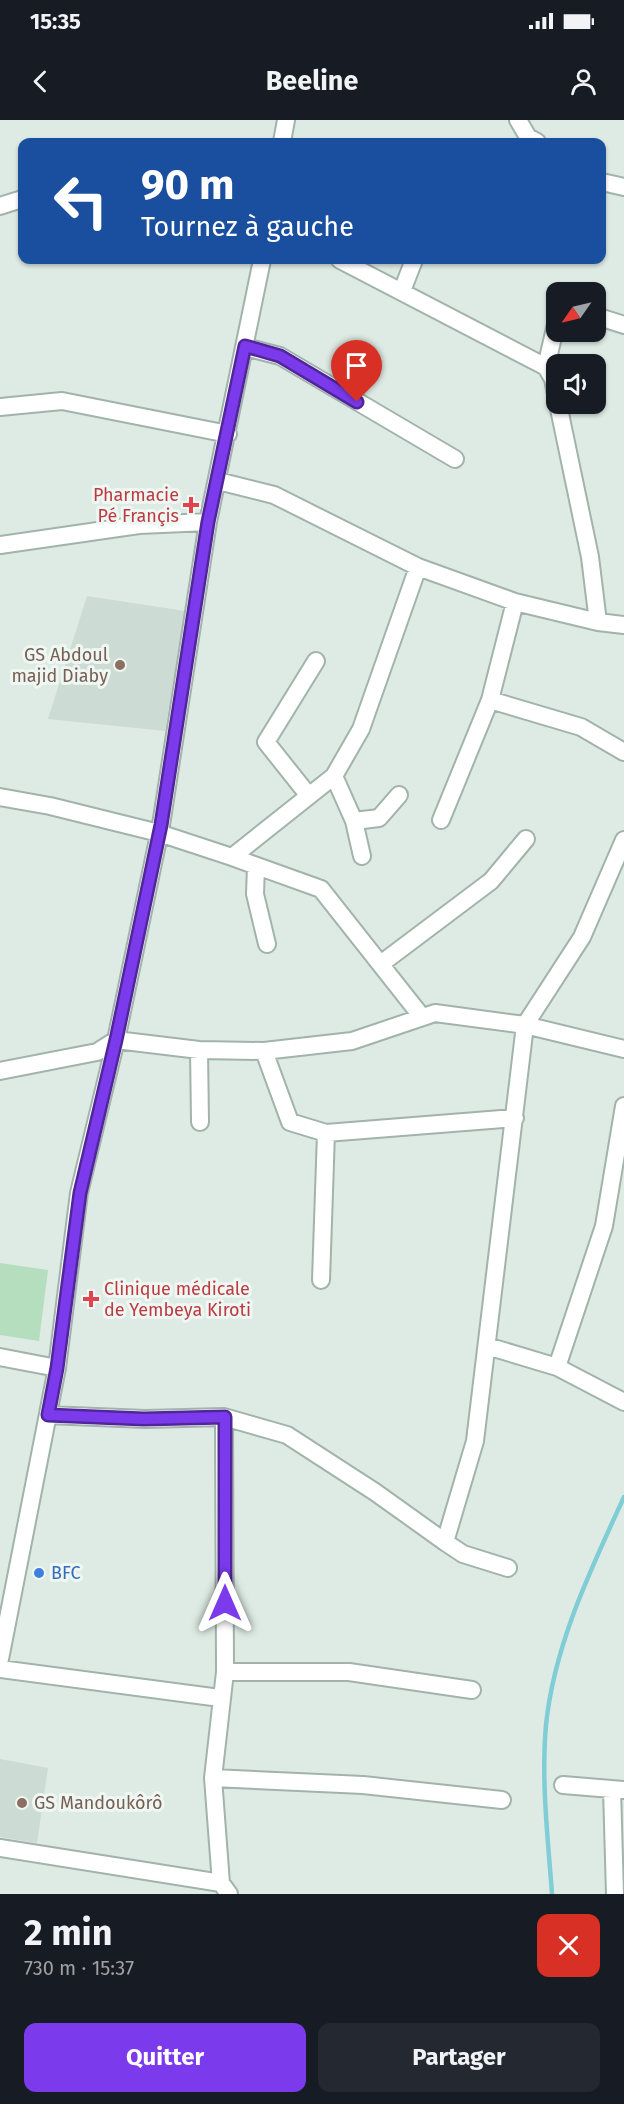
<!DOCTYPE html>
<html lang="fr">
<head>
<meta charset="utf-8">
<style>
  body { margin:0; font-family:"Fira Sans",sans-serif; background:#242831; color:#f1f3f6; height:100vh; display:flex; flex-direction:column; font-size:22px; white-space:nowrap }
  * { box-sizing:border-box; margin:0 }
  p { font-size:20px; color:#9ea1a6 }
  .icon { flex:none; width:33px; height:33px; fill:none; stroke:currentColor; stroke-width:2; stroke-linecap:round; stroke-linejoin:round }
  .map { position:relative; height:1774px; overflow:hidden }
  .drawer { display:flex; flex-direction:column; background:#171b24; flex:1 }
  .drawer>* { flex:none }
  .hud { position:absolute; left:18px; top:18px; width:588px; height:126px; border-radius:12px; box-shadow:0 2px 4px #0004; background:#1a4fa0; color:#fff; overflow:hidden }
  .needle { width:39px; rotate:236deg }
  .controls { position:absolute; left:546px; top:162px; display:grid; gap:12px }
  .controls a { display:grid; place-items:center; width:60px; height:60px; border-radius:12px; background:#171b24; box-shadow:0 2px 4px #0004; font-size:30px }
  .pin { position:absolute; display:grid; place-items:center; width:51px; height:51px; color:#fff; margin:-62px -26px; border-radius:50% 50% 50% 0; rotate:-45deg; box-shadow:0 0 6px #0007 }
  .pin .icon { rotate:45deg }
  .me { position:absolute; width:66px; margin:-33px; rotate:0deg; stroke-linejoin:round; filter:drop-shadow(0 0 4px #0008) }
  .turn { display:flex; align-items:center; gap:21px; height:126px; padding:0 24px; font-size:27px }
  .turn .icon { width:78px; height:78px; stroke-width:2.5 }
  .turn b { display:block; font-size:42px; line-height:51px }
  .round { display:grid; place-items:center; flex:none; width:63px; height:63px; border-radius:12px; background:#242831 }
  .head { display:flex; align-items:center; justify-content:space-between; height:102px; padding:0 24px }
  h1 { font-size:36px; font-weight:700; line-height:45px }
  .button { display:flex; gap:12px; margin-top:auto; padding:12px 24px }
  .button a { flex:1; height:69px; border-radius:12px; background:#7c3aed; color:#fff; font-size:24px; font-weight:700; line-height:69px; text-align:center }
  .button a+a { background:#242831; color:#f1f3f6 }
  .status { display:flex; justify-content:space-between; align-items:center; height:42px; padding:0 30px; background:#171b24; direction:ltr }
  .status svg { height:16px; fill:currentColor }
  header { display:flex; justify-content:space-between; align-items:center; height:78px; padding:0 24px; background:#171b24; font-size:27px; font-weight:700 }
  .map>svg:first-child { display:block }
  .built { fill:#ccdbd3 }
  .green { fill:#b4debd }
  .lines { fill:none; stroke-linecap:round; stroke-linejoin:round }
  .stream { stroke:#80cdd5; stroke-width:4.5 }
  .minor-casing { stroke:#a1b3ab; stroke-width:20 }
  .minor { stroke:#fff; stroke-width:16 }
  .route-casing { stroke:#51269a; stroke-width:15 }
  .route { stroke:#7c3aed; stroke-width:10 }
  .health-dot { fill:#e0444e; stroke:#eef7f2; stroke-width:2 }
  .education-dot { fill:#8d6e63; stroke:#eef7f2; stroke-width:2 }
  .shop-dot { fill:#3f7fe0; stroke:#eef7f2; stroke-width:2 }
  .labels { text-anchor:middle; stroke-width:6; stroke-linejoin:round; paint-order:stroke }
  .health-label { font-size:18px; fill:#be3a42; stroke:#eef7f2; text-anchor:end }
  .education-label { font-size:18px; fill:#785e54; stroke:#eef7f2; text-anchor:end }
  .shop-label { font-size:18px; fill:#366cbe; stroke:#eef7f2; text-anchor:start }
</style>
</head>
<body>
<div class="status"><b>15:35</b><svg viewBox="0 0 49 12"><path d="M0 12V9h3v3zM5 12V6h3v6zM10 12V3h3v9zM15 12V0h3v12zM26 1h20v11H26zM47 4h2v5h-2z"/></svg></div>
<header><svg class="icon" aria-label="back" viewBox="0 0 24 24"><path d="M15 5l-7 7 7 7"/></svg>Beeline<svg class="icon" aria-label="person" viewBox="0 0 24 24"><circle cx="12" cy="8" r="4"/><path d="M4 21q1-7 8-7t8 7"/></svg></header>
<div class="map">
<svg width="624" height="1774" viewBox="0 0 624 1774">
  <rect width="100%" height="100%" fill="#deebe4"/>
  <path class="built" d="M87,476L185,491L165,611L48,599Z
    M0,1639L48,1648L37,1723L0,1717Z"/>
  <path class="green" d="M0,1143L48,1150L39,1221L0,1215Z"/>
  <g class="lines">
    <path class="stream" d="M552,1774C548,1719 541,1661 546,1605C554,1525 591,1449 624,1377"/>
    <defs>
      <path id="minor" d="M518,0L528,17L537,22
        M282,22L286,0
        M602,62L624,67
        M0,86L22,79
        M340,140L546,247L553,259L556,274
        M402,171L414,140
        M596,196L624,205
        M245,227L280,236L455,339
        M546,247L556,204
        M558,284L590,437L598,502
        M0,287L62,281L228,314
        M218,361L274,375L418,447L515,482L598,502L624,505
        M0,425L139,405L208,402
        M515,482L490,580L581,607L624,632
        M334,656L354,701L362,736
        M309,676L266,622L316,541
        M0,677L50,686L159,713L232,737L334,656L361,609L418,447
        M441,700L490,580
        M354,701L379,698L399,675
        M232,737L321,769L422,897
        M256,746L255,774L267,824
        M382,843L491,761L526,719
        M199,930L200,1002
        M264,931L290,1002L326,1013L515,998
        M0,951L97,932L116,920L199,930L264,931L352,921L435,893L525,905L624,929
        M321,1160L326,1013
        M487,1226L557,1247L604,1106L624,986
        M0,1237L57,1248
        M557,1247L624,1282
        M48,1295L145,1299L224,1297L287,1315L375,1372L445,1422L475,1321L525,905L582,817L624,720
        M224,1297L225,1552L213,1658L221,1763L229,1774
        M445,1422L463,1434L508,1448
        M0,1539L57,1248L79,1073L116,920L161,705L208,402L262,140
        M0,1549L220,1578
        M225,1552H349L472,1570
        M213,1658L363,1665L502,1680
        M563,1665L624,1670
        M612,1669L615,1774
        M0,1728L221,1763"/>
    </defs>
    <use href="#minor" class="minor-casing"/>
    <use href="#minor" class="minor"/>
  </g>
  <g class="lines">
    <defs>
      <path id="route" d="M225,1483V1297L144,1299L48,1295L57,1248L80,1073L116,920L161,705L208,402L245,226L280,236L357,282"/>
    </defs>
    <use href="#route" class="route-casing"/>
    <use href="#route" class="route"/>
  </g>
  <g class="health-dot">
    <path d="M188 376h6v6h6v6h-6v6h-6v-6h-6v-6h6z"/>
    <path d="M88 1170h6v6h6v6h-6v6h-6v-6h-6v-6h6z"/>
  </g>
  <g class="education-dot">
    <circle cx="120" cy="545" r="6"/>
    <circle cx="22" cy="1683" r="6"/>
  </g>
  <circle class="shop-dot" cx="39" cy="1453" r="6"/>
  <g class="labels">
    <g class="health-label">
      <text x="179" y="381">Pharmacie<tspan x="179" dy="21">Pé Françis</tspan></text>
      <text x="104" y="1175" text-anchor="start">Clinique médicale<tspan x="104" dy="21">de Yembeya Kiroti</tspan></text>
    </g>
    <g class="education-label">
      <text x="108" y="541">GS Abdoul<tspan x="108" dy="21">majid Diaby</tspan></text>
      <text x="34" y="1689" text-anchor="start">GS Mandoukôrô</text>
    </g>
    <g class="shop-label">
      <text x="51" y="1459">BFC</text>
    </g>
  </g>
</svg>
<div class="controls">
<a><svg class="needle" viewBox="-14 -14 28 28"><path d="M0-13l5 13h-10z" fill="#e53935"/><path d="M0 13l5-13h-10z" fill="#9ea1a6"/></svg></a>
<a><svg class="icon" aria-label="sound" viewBox="0 0 24 24"><path d="M4 9h4l5-4v14l-5-4H4zM17 9q2 3 0 6"/></svg></a>
</div>
<div class="pin" style="left:357px;top:282px;background:#d93025"><svg class="icon" aria-label="arrive" viewBox="0 0 24 24"><path d="M6 21V4h12l-3 4 3 4H6"/></svg></div>
<svg class="me" style="left:225px;top:1483px" viewBox="-20 -20 40 40"><path d="M0-17L14 15 0 8-14 15z" fill="#7c3aed" stroke="#fff" stroke-width="4"/></svg>
<div class="hud">
<div class="turn"><svg class="icon" aria-label="left" viewBox="0 0 24 24"><path d="M17 20v-9H6M10 6l-5 5 5 5"/></svg><div><b>90 m</b>Tournez à gauche</div></div>
</div>
</div>
<section class="drawer">
<div class="head"><div><h1>2 min</h1><p>730 m · 15:37</p></div><a class="round" style="background:#d93025;color:#fff"><svg class="icon" aria-label="close" viewBox="0 0 24 24"><path d="M6 6l12 12M18 6L6 18"/></svg></a></div>
<div class="button"><a>Quitter</a><a>Partager</a></div>
</section>
</body>
</html>
